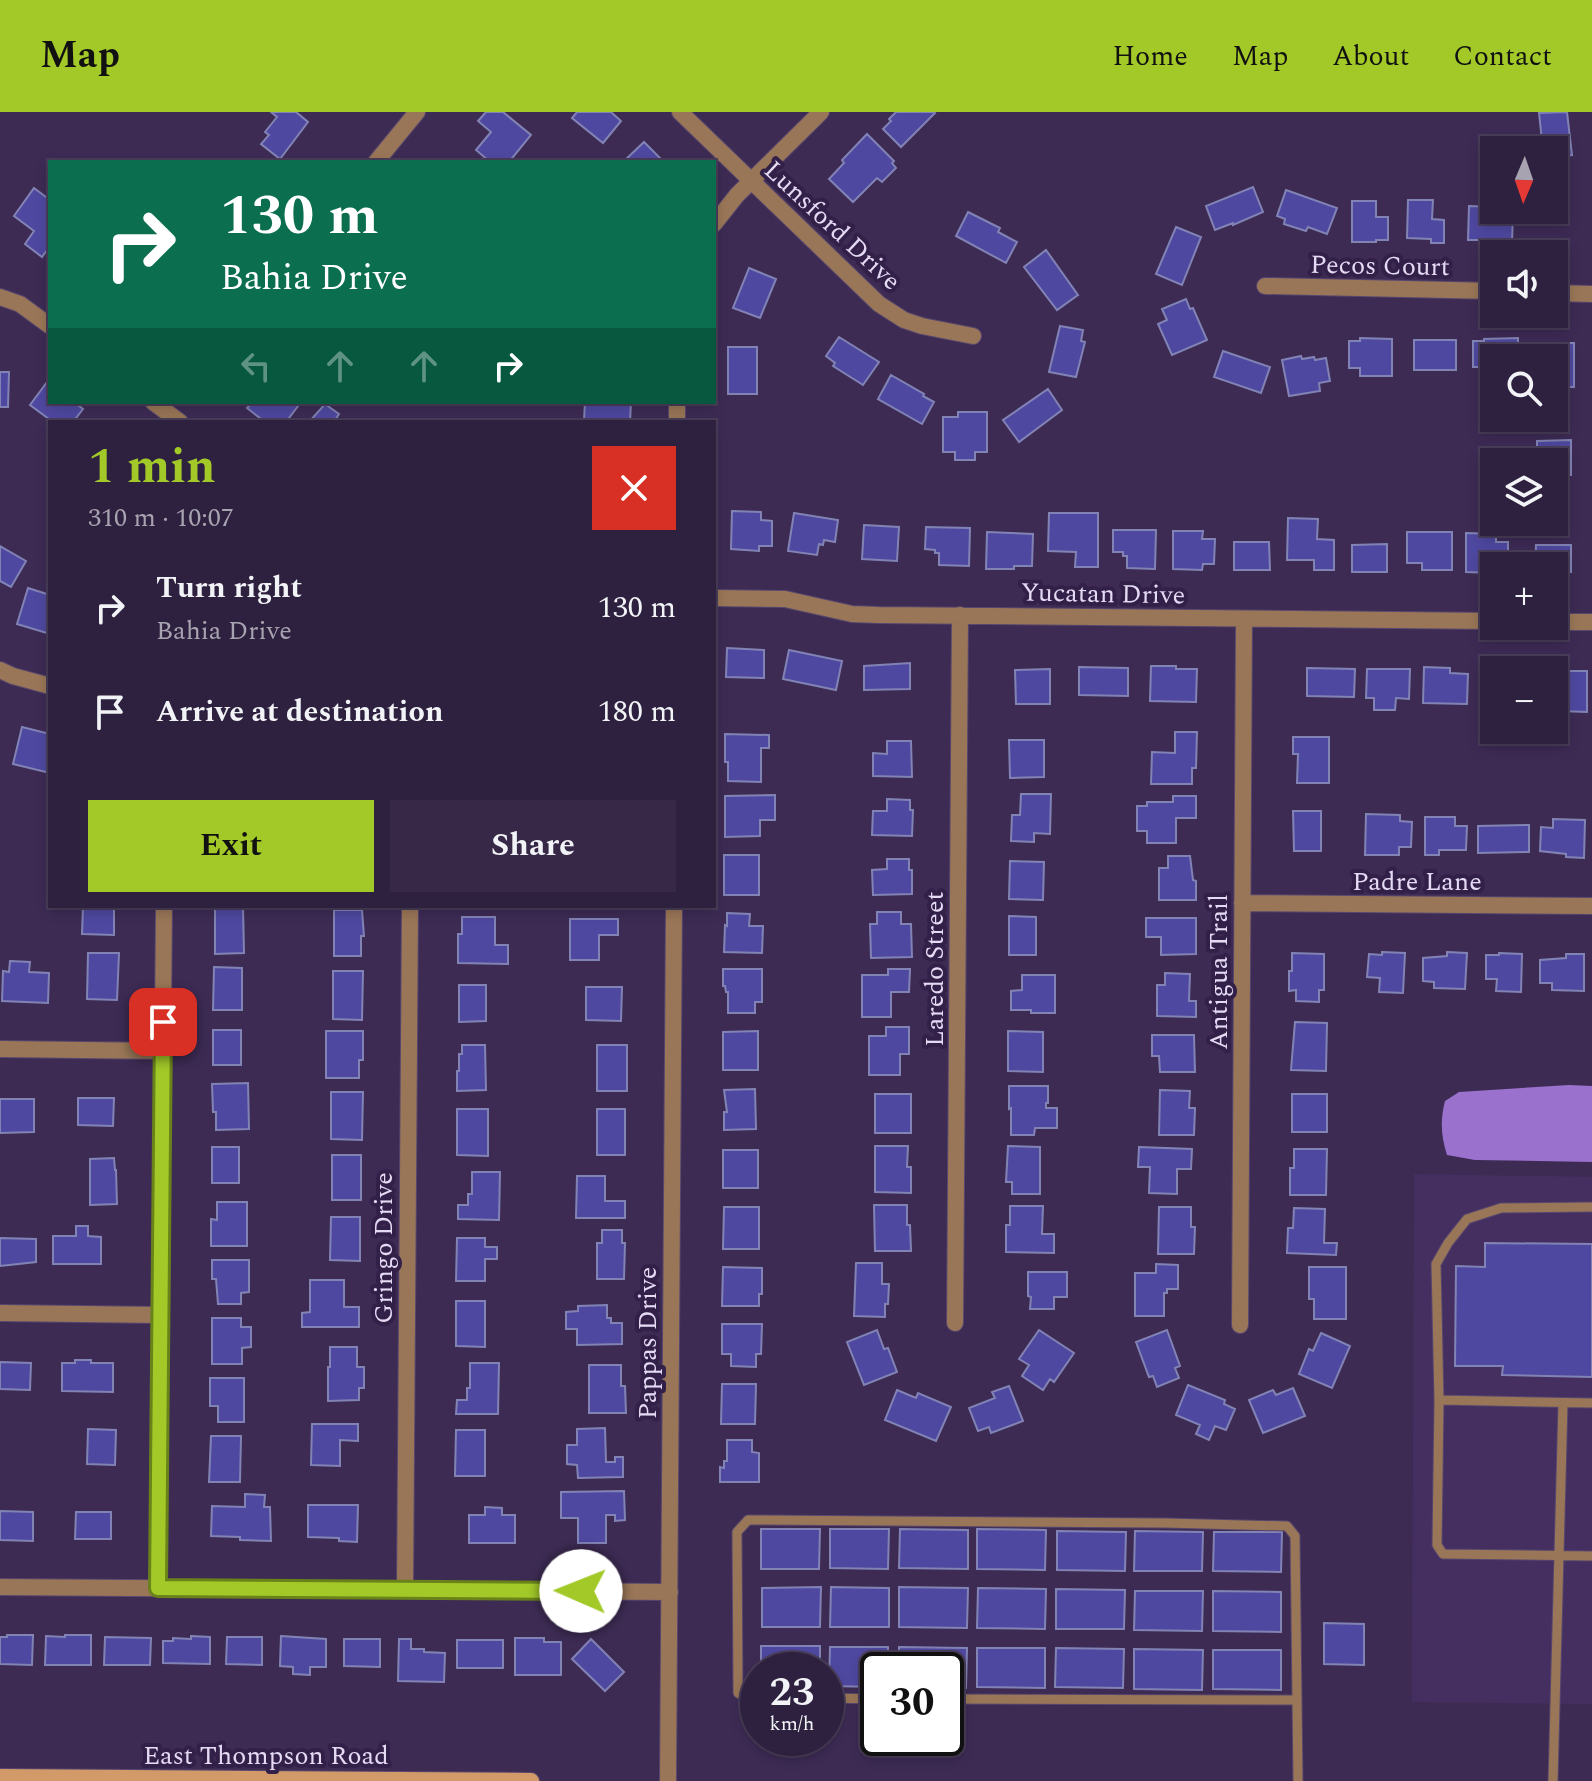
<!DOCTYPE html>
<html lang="en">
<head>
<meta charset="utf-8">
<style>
  body { margin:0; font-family:Spectral,serif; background:#362846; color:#f1f3f6; height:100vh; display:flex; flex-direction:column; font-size:30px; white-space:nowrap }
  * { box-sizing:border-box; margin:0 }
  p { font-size:26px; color:#a7a3b0 }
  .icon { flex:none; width:44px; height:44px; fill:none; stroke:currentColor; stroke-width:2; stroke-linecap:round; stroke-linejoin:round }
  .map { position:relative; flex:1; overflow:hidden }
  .panel { position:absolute; left:48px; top:308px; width:668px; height:488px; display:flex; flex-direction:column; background:#2e203f; border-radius:0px; box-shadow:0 4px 12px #0003,0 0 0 2px #493e59 }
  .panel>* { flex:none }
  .top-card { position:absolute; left:48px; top:48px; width:668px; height:244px; border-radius:0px; box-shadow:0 4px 12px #0003,0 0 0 2px #493e59; background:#0b6e4f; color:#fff; overflow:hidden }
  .needle { width:52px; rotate:182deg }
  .buttons { position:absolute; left:1480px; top:24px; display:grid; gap:16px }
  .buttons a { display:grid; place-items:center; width:88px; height:88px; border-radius:0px; background:#2e203f; box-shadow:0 4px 12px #0003,0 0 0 2px #493e59; font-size:40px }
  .speed { position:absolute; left:740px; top:1540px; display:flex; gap:16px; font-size:40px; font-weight:700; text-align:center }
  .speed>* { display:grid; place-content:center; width:104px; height:104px; border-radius:50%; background:#2e203f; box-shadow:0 4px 12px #0003,0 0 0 2px #493e59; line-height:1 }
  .speed small { font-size:20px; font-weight:400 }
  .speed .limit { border:4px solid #111; border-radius:12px; background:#fff; color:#111 }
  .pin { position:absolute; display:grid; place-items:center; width:68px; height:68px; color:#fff; margin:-34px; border-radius:16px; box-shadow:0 4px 12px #0006 }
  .me { position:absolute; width:88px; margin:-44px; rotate:271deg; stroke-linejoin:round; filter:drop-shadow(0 0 6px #0008) }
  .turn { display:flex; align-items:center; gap:28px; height:168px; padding:0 40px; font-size:36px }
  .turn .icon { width:104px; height:104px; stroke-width:2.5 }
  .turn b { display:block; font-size:56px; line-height:68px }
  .lanes { display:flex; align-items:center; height:76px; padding:0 40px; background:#0003; justify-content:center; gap:40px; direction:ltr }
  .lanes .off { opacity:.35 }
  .round { display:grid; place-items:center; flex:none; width:84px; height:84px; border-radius:0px; background:#362846 }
  .headline { display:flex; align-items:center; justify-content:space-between; height:136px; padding:0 40px }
  h1 { font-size:48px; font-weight:700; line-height:60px; color:#a2c928 }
  .cta { display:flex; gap:16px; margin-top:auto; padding:16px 40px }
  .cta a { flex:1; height:92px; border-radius:0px; background:#a2c928; color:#111; font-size:32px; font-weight:700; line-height:92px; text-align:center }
  .cta a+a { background:#362846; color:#f1f3f6 }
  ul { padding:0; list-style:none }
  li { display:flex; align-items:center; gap:24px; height:104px; padding:0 40px }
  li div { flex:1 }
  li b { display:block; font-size:30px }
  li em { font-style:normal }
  header { display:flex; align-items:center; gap:48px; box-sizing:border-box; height:112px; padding:0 40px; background:#a2c928; color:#111 }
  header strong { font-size:38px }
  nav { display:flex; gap:44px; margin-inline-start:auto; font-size:28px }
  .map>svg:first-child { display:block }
  .built { fill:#452f60 }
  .water { fill:#9a72cd }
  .building { fill:#4f48a0; stroke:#8283b5; stroke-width:2 }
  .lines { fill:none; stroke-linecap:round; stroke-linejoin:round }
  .service-casing { stroke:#58476e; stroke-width:11 }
  .minor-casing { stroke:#58476e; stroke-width:18 }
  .secondary-casing { stroke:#58476e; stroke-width:18 }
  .service { stroke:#997657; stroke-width:9 }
  .minor { stroke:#997657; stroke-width:16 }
  .secondary { stroke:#d19a68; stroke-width:16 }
  .route-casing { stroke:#69831a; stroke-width:20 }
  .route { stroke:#a2c928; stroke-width:14 }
  .labels { text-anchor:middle; stroke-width:8; stroke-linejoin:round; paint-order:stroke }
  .street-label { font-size:26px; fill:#e4daf4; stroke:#332049 }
</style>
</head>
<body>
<header>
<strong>Map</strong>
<nav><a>Home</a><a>Map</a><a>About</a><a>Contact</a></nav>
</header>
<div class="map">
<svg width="1592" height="1669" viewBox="0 0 1592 1669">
  <rect width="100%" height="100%" fill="#3d2b54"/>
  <path class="built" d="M1414,1062L1592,1065V1592L1412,1590Z"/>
  <path class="water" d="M1569,973L1592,974V1050L1475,1048L1447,1043C1441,1024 1440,1008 1445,989L1459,980Z"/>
  <path class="building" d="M271,0H296L308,10L280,47L261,32L269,23L265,20L277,5Z
    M486,0H503L531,23L509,50H490L476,38L491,20L478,9Z
    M577,0H611L621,9L603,31L572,6Z
    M896,0H934L935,1L901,35L883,17L891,9L889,7Z
    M1567,0L1572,43L1554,45V38H1543L1539,1Z
    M867,22L894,49L892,51L896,56L882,70L877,66L853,90L829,67L844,51L842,48Z
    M644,30L664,50H623Z
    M1253,75L1263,100L1233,113V111L1215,118L1206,94Z
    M34,76L50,88V134L42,145L25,132L34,119L14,104Z
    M1286,78L1337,96L1327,122L1308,115L1306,119L1284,112L1285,107L1277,104Z
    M1408,88H1433L1432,107L1444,108V131H1431V127L1407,126Z
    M1352,89H1376V105H1388V128H1376V130H1352Z
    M1469,94L1494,95V98H1513L1512,132L1485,131V128H1468Z
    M968,100L1000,116L998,120L1017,130L1006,151L956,124Z
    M1176,115L1201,125L1182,173L1156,162Z
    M1046,138L1078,183L1057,198L1024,155Z
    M749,156L776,167L760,206L733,196Z
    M1186,187L1190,197L1193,196L1207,228L1172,243L1158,212L1167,208L1162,197Z
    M1060,214L1083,218L1081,229L1085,230L1076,265L1049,260Z
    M839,225L879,250L863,273L833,254L835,251L826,244Z
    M1360,226L1392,227V264H1360V256H1349V229H1360Z
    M1518,226V246H1494V265H1484V255H1473V229H1484V227Z
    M1414,228H1456V258H1414Z
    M1546,231H1574V275H1554V246H1546Z
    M728,235H757V282H728Z
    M1223,239L1270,255L1261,281L1214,265Z
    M1301,244L1302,247L1314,245L1315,248L1326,246L1330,269L1319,271L1320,279L1289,284L1282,248Z
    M0,260H9L8,295H0Z
    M891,263L924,282L923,284L934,290L922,312L878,287Z
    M47,270L50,272V290H74L83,297L73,310H53L30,293Z
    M1048,277L1062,298L1019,330L1003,308Z
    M244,290H301L286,310H265L247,296L249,294Z
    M585,290H631L630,310L584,308Z
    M325,292L339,302L334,310H309Z
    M958,300H987V340H975V348H955V340H943V305H958Z
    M1571,328V363H1554V350H1537V329Z
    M732,399L761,400V408L772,409V434H759V439L731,437Z
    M794,401L838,408L835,430L824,428L823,433L819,432L817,443L788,439Z
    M1049,401H1098V455H1075L1076,440L1048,439Z
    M1288,406L1318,407L1317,427L1334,428V458H1314V448H1287Z
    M864,413L899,415L897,449L862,447Z
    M926,415L970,416L969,454L939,453V441H935V438L925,437Z
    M1113,418H1156L1155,457L1127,456V444H1123V440H1113Z
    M1173,419H1203L1202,427H1215L1214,452H1203L1202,458L1173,457Z
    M987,420L1033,422L1032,454H1014V457H986Z
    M1407,420H1452V458H1422V451H1407Z
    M1466,421L1496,422V430H1508V454H1494L1493,461L1466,460Z
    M1234,430H1269L1270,458H1234Z
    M1387,432V460H1352V433Z
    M1536,433H1571V460H1554V454H1535Z
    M0,434L26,449L11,475L0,469Z
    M28,476L50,483V522L17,512Z
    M727,536L764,538V566L726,565Z
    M789,538L842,549L836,578L783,567Z
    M910,551V577L864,578V554Z
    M1151,554H1176V557H1197L1196,590L1150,589Z
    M1079,555L1128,556V584L1079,583Z
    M1424,555L1450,556V561L1468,562L1467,592L1423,591Z
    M1307,556L1355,557L1354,585L1307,584Z
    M1050,557V592H1016L1015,558Z
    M1367,557H1410L1409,587L1396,586L1395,598H1374V586H1366Z
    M1481,557H1509V558H1494V611H1483Z
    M1554,559H1587V600L1560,599V586H1554Z
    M22,615L50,622V661L13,652Z
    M1175,620H1197L1196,656H1192V672H1151L1152,640L1175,641Z
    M725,622L769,623V636H761V670L728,669V650H725Z
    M1293,625H1329V671H1297L1298,642H1293Z
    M1009,628H1044V665L1010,666Z
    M887,629H911L912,665L873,664V641L887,642Z
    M1021,682H1051L1050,722L1034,721V730L1011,729L1012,703H1020Z
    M775,683V708H760V724L725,725V684Z
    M1173,684H1196V706H1176V731H1147V719H1137V694H1147V690H1173Z
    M887,687L910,688V698H913L912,724L872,723L873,699H887Z
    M1293,699H1321V739H1294Z
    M1366,702L1400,703V709L1412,710L1411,735H1399V743H1365Z
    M1425,705H1455V714H1467L1466,738H1439V743H1425Z
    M1553,707L1585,708L1584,746L1566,745V742L1540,739L1541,715L1553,716Z
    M1529,713V740L1478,741V714Z
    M724,743H759V783H724Z
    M1168,744H1190L1193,768L1196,769V788H1159V756H1168Z
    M887,747H909V758H912V782L873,783L872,758L887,757Z
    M1010,749L1044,750L1043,788L1009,787Z
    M83,794H114V823L82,822Z
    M243,794L244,841L215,842V795Z
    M334,798H362L364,824H361V844H334Z
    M877,800H901V812H911L912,845L871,846L870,812H877Z
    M727,801L750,802L749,814H763L762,841L724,840L725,813L727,814Z
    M1009,804L1036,805V843H1009Z
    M462,805H495V833H508V852L458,851V822H462Z
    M1146,806H1196V842L1161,843V825H1146Z
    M570,807H618V823H599V848H570Z
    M1382,840L1405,841L1403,881L1379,880L1380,866L1367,865L1369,842L1382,843Z
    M1447,840L1467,841L1465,877L1434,876V870L1423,869V846L1447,844Z
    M88,841H119L117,888L87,887Z
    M1292,841L1324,842V878H1319V890L1296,889V878L1289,879V859H1292Z
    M1499,841L1522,842L1521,880L1496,879L1497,867H1486V843H1499Z
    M1566,842H1584V879L1552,878V871H1540V848L1566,846Z
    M10,849L30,850L29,860L49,861L48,891L2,889L3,859L9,860Z
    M214,855L242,856V898H213Z
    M723,857H762V890H755V901H728V880H726L725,874H723Z
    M888,857H910L909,880H891V905H862V863H888Z
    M333,859H363L362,908L333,907Z
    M1165,861L1190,862L1189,889H1196V905L1157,904V873H1165Z
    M1022,863H1055V901H1031V898H1011V879L1022,878Z
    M459,873H486V909L459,910Z
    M586,875H622L621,909L586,908Z
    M1295,910L1327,911L1326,959L1291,958Z
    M886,915H909V942H900V963H869V924H886Z
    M213,918H241V953H213Z
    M326,919H363V948H359V966H326Z
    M758,919V958H723V920Z
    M1008,919L1043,920V960L1008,959Z
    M1152,923H1194L1195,960H1160L1159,944H1152Z
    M462,933H485L486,978L457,979V959H459V942H462Z
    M597,933H627V979H597Z
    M248,971L249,1017L216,1018V1000H213L212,972Z
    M1009,974H1048V991H1046V996H1057V1016H1035L1034,1023H1011V996L1009,997Z
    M755,977L756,1017L724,1018V1000H727L724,978Z
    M1160,978L1190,979L1189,996H1195L1194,1023H1159Z
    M331,980H363L362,1028L331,1027Z
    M875,982H911V1021H875Z
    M1292,982H1327V1020H1292Z
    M78,986H114L113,1014L78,1013Z
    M0,987H34V1020L0,1021Z
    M457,997H488V1044L457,1043Z
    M597,997H625V1043H597Z
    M875,1034H908L907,1055H911V1081L875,1080Z
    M1008,1034L1040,1035V1082H1012V1070H1006Z
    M212,1035H239V1071H212Z
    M1139,1035L1192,1037L1191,1057H1177V1082L1149,1081L1150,1055H1138Z
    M1294,1037H1327L1326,1083H1290V1056H1294Z
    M723,1038H758V1076H723Z
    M332,1043H361V1088H332Z
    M114,1046L115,1058H116L117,1092L90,1093V1047Z
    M472,1060H500L499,1108L458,1107V1093H468V1082H472Z
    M577,1064H605V1089H625V1106H576Z
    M217,1090H247V1134H211V1107L217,1108Z
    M874,1093H907V1113H910L911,1139H875Z
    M1010,1094H1043L1042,1122H1054V1141L1006,1140V1113H1010Z
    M724,1095H759V1137H723Z
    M1159,1095H1191V1115H1195L1194,1142H1158Z
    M1294,1096L1325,1097L1324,1131H1337L1336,1143L1287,1141L1288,1116H1293Z
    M331,1105H360V1149L330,1148Z
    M76,1114H88V1124L101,1125V1152H53V1124H76Z
    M602,1118H622V1131H625L624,1167H597V1131H602Z
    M0,1126L36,1127V1150L0,1154Z
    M457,1126H485V1135H497V1147H485V1169H456Z
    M1485,1131L1592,1132V1265L1502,1263L1503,1254H1455L1456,1154L1485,1155Z
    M212,1148H249V1180L241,1181V1192H218L216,1167H212Z
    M856,1151H882V1172H889L888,1192H885V1205L854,1204Z
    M1156,1152L1178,1153V1177H1167V1181H1164V1204H1135V1161H1156Z
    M723,1155L762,1156V1182H759V1194H722Z
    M1309,1155H1346V1207H1314V1187H1309Z
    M1028,1160H1067V1185H1054V1197H1030L1031,1185L1028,1184Z
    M310,1168H344V1195H359V1215H302V1201L310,1200Z
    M456,1189H485V1235L456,1234Z
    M607,1193V1206H611V1211H622V1232L577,1233V1217H566V1200L578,1199V1194Z
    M212,1206H241V1215H251V1235L242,1236V1252H212Z
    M722,1212H762L761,1242H756V1255L731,1254V1242H722Z
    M877,1218L884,1237L888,1236L897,1260L864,1273L847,1230Z
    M1039,1218L1074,1241L1054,1270L1050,1267L1043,1278L1022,1264L1029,1253L1019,1247Z
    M1167,1218L1180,1254L1175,1256L1179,1266L1157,1275L1153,1264L1149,1265L1136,1230Z
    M1321,1221L1350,1234L1332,1276L1299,1262L1309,1237L1313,1239Z
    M330,1235H357V1255H364V1276H359V1288L328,1289V1255H330Z
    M75,1248H91V1251H113V1280L62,1279V1251H75Z
    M0,1250L31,1251L30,1278L0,1277Z
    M470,1251H499L498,1302H456L457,1288H467V1276H470Z
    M589,1253H621V1274H625L626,1301H589Z
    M210,1266H244V1310H218V1294H210Z
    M722,1272H756L755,1312H721Z
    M1188,1273L1225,1288L1224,1292L1235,1297L1226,1318L1215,1314L1209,1328L1196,1322L1200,1313L1176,1303Z
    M1009,1274L1023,1309L991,1321L989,1315L978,1319L969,1296L995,1286L992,1280Z
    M1293,1276L1305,1304L1263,1321L1249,1288L1273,1278L1276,1283Z
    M897,1278L916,1286L918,1281L951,1295L936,1329L885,1308Z
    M312,1312H358V1329L340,1328V1354L311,1353Z
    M605,1316L606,1350H615V1345H623V1365L578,1366L577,1353L567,1352V1333H577V1317Z
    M88,1317L116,1318L115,1353L87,1352Z
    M456,1318H485V1364H455Z
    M211,1324H241L240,1370H209Z
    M727,1328H752V1340L759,1341V1370H720V1355L724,1356V1349H727Z
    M624,1379L625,1408L615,1409V1403H606V1431H578V1406H561V1380Z
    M245,1382L265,1383L264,1395H270L271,1429L240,1428V1425L211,1424L212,1394L245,1395Z
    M308,1393H358L357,1430L339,1429V1426L308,1425Z
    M485,1395L502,1396V1403H515V1431H469V1403H485Z
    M0,1399L33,1400V1429L0,1428Z
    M76,1400H111V1427H75Z
    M761,1417H820L819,1457H761Z
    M830,1417H889L888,1457L830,1456Z
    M900,1417L968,1418V1457L899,1456Z
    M977,1417L1046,1418L1045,1458L977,1457Z
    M1057,1419L1126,1420L1125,1459L1057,1458Z
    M1135,1419L1203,1420L1202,1459H1134Z
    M1214,1420H1282L1281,1460L1213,1459Z
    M821,1475L820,1515H762V1476Z
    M831,1475L889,1476V1515H830Z
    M899,1475L968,1476L967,1516L899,1515Z
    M978,1476L1046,1477L1045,1517L977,1516Z
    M1056,1477L1125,1478L1124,1517H1056Z
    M1135,1479H1203L1202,1519L1134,1518Z
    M1213,1479L1281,1480V1520L1213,1519Z
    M1324,1511L1364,1512V1553L1324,1552Z
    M7,1523H33L32,1553L0,1552V1525H7Z
    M65,1523H91V1553H45L46,1524L65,1525Z
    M191,1524L210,1525V1552L163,1551V1529H173V1526L191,1527Z
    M281,1524L326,1527V1555H310V1563L293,1562V1555L280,1554Z
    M105,1525L151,1526L150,1553H104Z
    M227,1525H262V1553L226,1552Z
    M515,1526H544V1530H561V1563H515Z
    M344,1527H380V1555L344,1554Z
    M399,1527H411V1537H424V1540L445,1541L444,1570L398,1569Z
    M591,1527L624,1560L605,1579L572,1547Z
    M457,1528H503V1556H457Z
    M761,1534H820V1558H761Z
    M830,1535H888V1558H878V1575L829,1574Z
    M899,1535L967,1536L966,1576L946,1575V1558H899Z
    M977,1536H1045V1576L977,1575Z
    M1056,1536L1124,1537L1123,1576L1055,1575Z
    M1134,1537L1203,1538L1202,1578L1134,1577Z
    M1213,1538H1281V1578L1213,1577Z"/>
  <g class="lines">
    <defs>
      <path id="service" d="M1439,1288L1436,1152L1448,1131L1467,1107L1501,1096L1592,1095
        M1592,1291L1439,1288L1437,1433L1443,1442L1592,1444
        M758,1586H747L738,1581L737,1420L748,1408L1165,1411L1287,1414L1295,1424L1298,1669
        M826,1586L878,1587
        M946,1587L1297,1588
        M1553,1669L1563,1291"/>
      <path id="minor" d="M680,0L879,192L904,208L922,214L973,224
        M376,50L417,0
        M714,112L737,83L821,0
        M1265,174L1494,179
        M1554,181L1592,182
        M0,185L20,192L50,214
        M153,290L180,310
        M677,310V290
        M714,486L785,487L852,502L879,503L1494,509
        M1554,510H1592
        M0,558L13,564L50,574
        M1242,791L1592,794
        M0,937L163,939
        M0,1201L161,1203
        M955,1211L960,503
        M1240,1213L1244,507
        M0,1475L670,1480
        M158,1476L164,794
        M405,1478L410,794
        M668,1669L674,794"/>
      <path id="secondary" d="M0,1665L531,1669"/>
    </defs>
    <use href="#service" class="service-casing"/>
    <use href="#minor" class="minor-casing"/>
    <use href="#secondary" class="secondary-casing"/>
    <use href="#service" class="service"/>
    <use href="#minor" class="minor"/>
    <use href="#secondary" class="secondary"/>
  </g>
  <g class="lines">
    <defs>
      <path id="route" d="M163,910L158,1476L581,1479"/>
    </defs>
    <use href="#route" class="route-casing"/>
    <use href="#route" class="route"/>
  </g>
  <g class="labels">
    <g class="street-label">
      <text transform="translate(833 113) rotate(43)" y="9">Lunsford Drive</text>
      <text transform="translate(1380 153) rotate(1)" y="9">Pecos Court</text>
      <text transform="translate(1103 481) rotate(1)" y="9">Yucatan Drive</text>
      <text x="1417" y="778">Padre Lane</text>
      <text transform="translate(934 857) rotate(-90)" y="9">Laredo Street</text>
      <text transform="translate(1218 860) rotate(-90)" y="9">Antigua Trail</text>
      <text transform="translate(383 1136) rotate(-90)" y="9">Gringo Drive</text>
      <text transform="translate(647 1231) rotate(-90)" y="9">Pappas Drive</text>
      <text x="266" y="1652">East Thompson Road</text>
    </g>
  </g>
</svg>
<div class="buttons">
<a><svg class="needle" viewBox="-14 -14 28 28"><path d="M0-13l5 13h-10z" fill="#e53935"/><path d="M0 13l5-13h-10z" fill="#a7a3b0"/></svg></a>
<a><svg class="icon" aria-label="sound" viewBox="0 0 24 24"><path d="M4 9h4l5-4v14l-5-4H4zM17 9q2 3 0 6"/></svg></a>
<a><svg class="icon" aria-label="search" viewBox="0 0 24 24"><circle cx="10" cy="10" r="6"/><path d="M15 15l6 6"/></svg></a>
<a><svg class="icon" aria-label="layers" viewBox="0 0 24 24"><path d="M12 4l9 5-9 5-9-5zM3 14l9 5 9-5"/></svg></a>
<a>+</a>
<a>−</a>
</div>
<div class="speed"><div>23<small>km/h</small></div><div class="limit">30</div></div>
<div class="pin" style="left:163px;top:910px;background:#d93025"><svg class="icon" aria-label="arrive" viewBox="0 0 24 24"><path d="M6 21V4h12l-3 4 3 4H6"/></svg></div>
<svg class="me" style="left:581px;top:1479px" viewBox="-20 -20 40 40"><circle r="19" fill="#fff"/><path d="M0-13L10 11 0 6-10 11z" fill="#a2c928"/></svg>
<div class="top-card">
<div class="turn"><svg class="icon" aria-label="right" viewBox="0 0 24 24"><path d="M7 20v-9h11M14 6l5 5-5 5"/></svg><div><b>130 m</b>Bahia Drive</div></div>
<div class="lanes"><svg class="icon off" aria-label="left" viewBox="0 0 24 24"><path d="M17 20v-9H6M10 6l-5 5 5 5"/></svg><svg class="icon off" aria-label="ahead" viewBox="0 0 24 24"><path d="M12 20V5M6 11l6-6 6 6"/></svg><svg class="icon off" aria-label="ahead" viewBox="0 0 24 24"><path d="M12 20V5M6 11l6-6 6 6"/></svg><svg class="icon" aria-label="right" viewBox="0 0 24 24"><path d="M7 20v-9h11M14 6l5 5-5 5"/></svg></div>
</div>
<section class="panel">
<div class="headline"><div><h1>1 min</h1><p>310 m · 10:07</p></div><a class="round" style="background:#d93025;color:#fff"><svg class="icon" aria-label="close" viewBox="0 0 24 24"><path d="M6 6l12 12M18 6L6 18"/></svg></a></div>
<ul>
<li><svg class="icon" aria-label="right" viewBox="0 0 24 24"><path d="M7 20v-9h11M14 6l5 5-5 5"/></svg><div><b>Turn right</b><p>Bahia Drive</p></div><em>130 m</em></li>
<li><svg class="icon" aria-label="arrive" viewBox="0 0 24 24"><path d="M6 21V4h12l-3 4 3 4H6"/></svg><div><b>Arrive at destination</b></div><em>180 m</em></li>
</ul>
<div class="cta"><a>Exit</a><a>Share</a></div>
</section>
</div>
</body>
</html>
